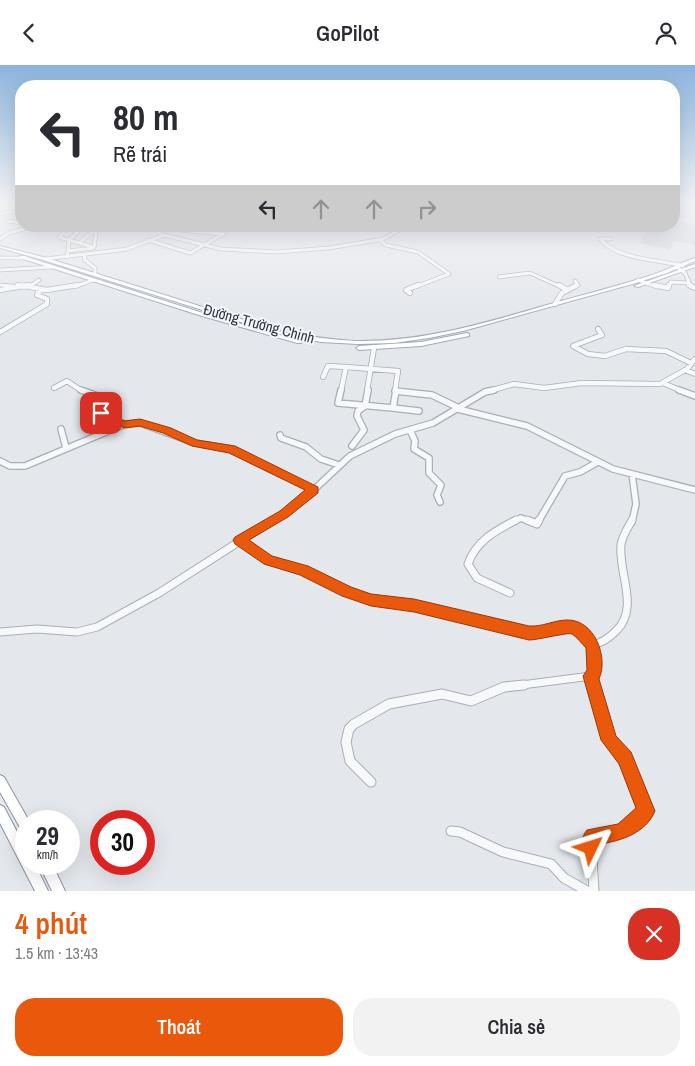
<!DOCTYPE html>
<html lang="vi">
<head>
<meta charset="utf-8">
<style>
  body { margin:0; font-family:"Archivo Narrow",sans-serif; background:#f2f2f3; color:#2b2b33; height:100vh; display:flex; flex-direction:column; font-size:19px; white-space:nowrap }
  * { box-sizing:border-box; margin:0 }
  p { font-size:16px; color:#7c7c81 }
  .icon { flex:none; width:28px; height:28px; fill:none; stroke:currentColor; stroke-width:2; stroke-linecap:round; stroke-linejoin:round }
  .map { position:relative; height:826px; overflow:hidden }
  .drawer { display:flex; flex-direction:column; background:#fff; flex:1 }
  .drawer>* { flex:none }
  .banner { position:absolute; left:15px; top:15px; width:665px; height:152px; border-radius:20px; box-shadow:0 5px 20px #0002; background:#fff; color:#2b2b33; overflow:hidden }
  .speed { position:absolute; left:15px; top:745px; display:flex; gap:10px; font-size:25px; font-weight:700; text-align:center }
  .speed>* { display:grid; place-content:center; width:65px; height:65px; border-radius:50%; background:#fff; box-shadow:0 5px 20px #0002; line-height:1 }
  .speed small { font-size:12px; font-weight:400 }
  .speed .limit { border:8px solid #d22; background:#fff; color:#111 }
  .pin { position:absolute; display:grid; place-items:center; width:42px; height:42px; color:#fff; margin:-21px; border-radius:10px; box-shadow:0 2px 8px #0006 }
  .me { position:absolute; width:55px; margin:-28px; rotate:49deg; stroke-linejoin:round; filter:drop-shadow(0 0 4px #0008) }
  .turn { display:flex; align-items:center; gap:18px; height:105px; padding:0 15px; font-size:22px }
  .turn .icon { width:65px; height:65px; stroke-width:2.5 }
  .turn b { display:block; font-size:35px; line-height:42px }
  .lanes { display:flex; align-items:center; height:48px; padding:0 15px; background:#0003; justify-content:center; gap:25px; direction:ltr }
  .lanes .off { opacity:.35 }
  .round { display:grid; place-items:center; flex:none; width:52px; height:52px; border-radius:20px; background:#f2f2f3 }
  .overview { display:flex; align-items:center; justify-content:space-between; height:85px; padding:0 15px }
  h1 { font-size:30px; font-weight:600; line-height:38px; color:#ea580c }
  .primary-button { display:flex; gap:10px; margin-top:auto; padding:10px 15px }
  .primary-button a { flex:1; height:58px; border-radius:20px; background:#ea580c; color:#fff; font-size:20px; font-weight:600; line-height:58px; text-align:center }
  .primary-button a+a { background:#f2f2f3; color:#2b2b33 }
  header { display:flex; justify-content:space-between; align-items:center; height:65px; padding:0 15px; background:#fff; font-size:22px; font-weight:600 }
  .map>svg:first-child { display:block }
  .built { fill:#d2d6de }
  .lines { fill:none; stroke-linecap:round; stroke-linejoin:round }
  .minor-far4-casing { stroke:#a9aeb7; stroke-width:4.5 }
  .minor-far3-casing { stroke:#a9aeb7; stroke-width:6 }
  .minor-far2-casing { stroke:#a9aeb7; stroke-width:8 }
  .minor-far1-casing { stroke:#a9aeb7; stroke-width:9 }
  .minor-casing { stroke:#a9aeb7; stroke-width:11 }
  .major-casing { stroke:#a3abb8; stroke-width:2 }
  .highway-casing { stroke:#8b94a3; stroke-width:2 }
  .minor-far4 { stroke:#f7f8fa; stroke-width:3 }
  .minor-far3 { stroke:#f7f8fa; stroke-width:4.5 }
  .minor-far2 { stroke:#f7f8fa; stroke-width:5.5 }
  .minor-far1 { stroke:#f7f8fa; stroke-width:7 }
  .minor { stroke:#f7f8fa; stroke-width:9 }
  .major { fill:#fff; fill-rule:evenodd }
  .highway { fill:#fff; fill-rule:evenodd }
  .route { fill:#ea580c; stroke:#983908 }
  .labels { text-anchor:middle; stroke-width:4; stroke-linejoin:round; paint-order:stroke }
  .far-street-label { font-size:15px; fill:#2b3445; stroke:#f4f6f9 }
</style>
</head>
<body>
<header><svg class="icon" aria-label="back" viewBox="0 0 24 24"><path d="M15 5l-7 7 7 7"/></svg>GoPilot<svg class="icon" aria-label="person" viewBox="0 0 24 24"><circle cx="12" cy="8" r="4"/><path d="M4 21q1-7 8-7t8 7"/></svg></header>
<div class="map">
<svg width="695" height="826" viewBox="0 0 695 826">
  <rect width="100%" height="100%" fill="#e4e7ec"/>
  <path class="built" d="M674,156L695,160V180L674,176L670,185L640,178L648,161H674Z"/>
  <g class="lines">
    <defs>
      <path id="minor-far4" d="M0,149L11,147
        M8,156L21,158
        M67,161H92
        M151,161L162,170
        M69,162L59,172L93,182
        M179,165L222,169
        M0,174L9,168L34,161
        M600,174C615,194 660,195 683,201
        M600,174H611
        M148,175L190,188L223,169L228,161
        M380,175L386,180L418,187L449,209L415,222
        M79,178L95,165
        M94,183L97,161
        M68,186L69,175L82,163
        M85,190L84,194L95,203V210
        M67,192L68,186L93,183
        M0,193H26
        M45,194L127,184L164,170L221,184L277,187L329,183L383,174L407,161
        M678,203L685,208L691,222
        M0,205L52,202
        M499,212L530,208L561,222
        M638,215L657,222
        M0,220L24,222
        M21,222L32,220L39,215
        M74,222L93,215
        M575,222L578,220L575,216
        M669,222L671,217L687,218"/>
      <path id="minor-far3" d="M18,220L47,225L78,220
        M559,220L567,225
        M654,220L668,223L669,220
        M689,220L695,223
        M0,225L29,220
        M410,228L406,225L418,220
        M555,239L562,228L577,220
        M598,264L602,270L573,281L588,289L605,291L626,284L666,286L691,298
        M0,267L47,239V234L37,230L41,224
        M685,305L695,309
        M323,312L328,301L346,302
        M663,318L682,326
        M54,323L67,316L82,326
        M341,326L346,302L398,306L395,326
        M367,326L374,283
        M489,326L514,319L544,323L582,318L660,319L687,304L695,294"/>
      <path id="minor-far2" d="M81,325L103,333L102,352L125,359
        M341,325L338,338L393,343
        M679,325L695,331
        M395,326L432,330L459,343
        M393,343L419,346
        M393,343L396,325
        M458,344L527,361L613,404L695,425
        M61,364L66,383
        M410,365L415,376L414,384L429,393V408L441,420L437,430L440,437
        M280,370L281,373L306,382L321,394L339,400
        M352,381L364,365L357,351L358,346L365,341L368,325
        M0,396L10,401H25L125,359L140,358L195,378L231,384L314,425
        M271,457L305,433L350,391L395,369L433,358L485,327L494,325
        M513,457L521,453L531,457
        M538,457L565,411L580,407L596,398
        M632,457L636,439L632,409"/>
      <path id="minor-far1" d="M527,455L537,459L539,455
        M239,475L268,495L303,505L347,527L368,534L414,541L529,568H542L572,561L593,580
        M510,528L477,513L468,499C476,476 495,466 516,455
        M0,567L37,564L77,567L97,562L159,528L273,455
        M591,611L594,621
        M514,621L591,611L594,608L593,580C602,578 609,573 616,566C640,543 618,508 621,480C622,471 628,463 632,455"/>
      <path id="minor" d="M593,620L609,675L626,693L646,747L622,767L594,771L591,774L594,826
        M371,717L350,696L346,677L349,664L354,659L389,639L442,629L471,636L504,622L524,620
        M451,766L460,767L503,787L551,799L564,813L587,826"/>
      <path id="major" d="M0,181L47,193L282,267C307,271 332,275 357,276C422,277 485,258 547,240C581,230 615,222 649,211C665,206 680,198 695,193V196L667,208L636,218L463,266L429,273L394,278L358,279L321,277L279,269L43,195L0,183Z
        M20,191H24L206,249L301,276L302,277L301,278H297L202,251L20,193Z
        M695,199V202L638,222L634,221Z
        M467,268L469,269V271L421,281L359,285L356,283L359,281L421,277Z"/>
      <path id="highway" d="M0,710L4,712L29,756H26V768L22,766L0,727Z
        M0,740L4,742L26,784V799H35L48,826H35L0,758Z
        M39,799H52L65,826H52Z"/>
    </defs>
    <use href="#minor-far4" class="minor-far4-casing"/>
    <use href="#minor-far3" class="minor-far3-casing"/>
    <use href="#minor-far2" class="minor-far2-casing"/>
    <use href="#minor-far1" class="minor-far1-casing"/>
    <use href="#minor" class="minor-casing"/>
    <use href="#major" class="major-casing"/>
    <use href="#highway" class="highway-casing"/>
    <use href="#minor-far4" class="minor-far4"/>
    <use href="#minor-far3" class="minor-far3"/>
    <use href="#minor-far2" class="minor-far2"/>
    <use href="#minor-far1" class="minor-far1"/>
    <use href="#minor" class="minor"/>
    <use href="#major" class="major"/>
    <use href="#highway" class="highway"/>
  </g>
  <linearGradient id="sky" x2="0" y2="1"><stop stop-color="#8bb4dd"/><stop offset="0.54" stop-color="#f3f4f6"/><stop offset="1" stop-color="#f3f4f6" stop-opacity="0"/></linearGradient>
  <rect width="695" height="254" fill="url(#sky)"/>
  <path class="route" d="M101,345L107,350L125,356L140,354L171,363L197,375L235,381L318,422V428L288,452L249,475L272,491L308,501L351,522L371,529L414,534L529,561C543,562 554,555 567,555C594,554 609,592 599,614L616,671L631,687L655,746C646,768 621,776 600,779L597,790L591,792L584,790C581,781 581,772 587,765L618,759L636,743L619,699L601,675L583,611L587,605L586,583C582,579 577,572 572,569C568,567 538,575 529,575L414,547L371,541L342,531L300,510L264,499L235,479L233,475L235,472L280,446L305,425L229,388L192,381L163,368L140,361L125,363L99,354L96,348Z"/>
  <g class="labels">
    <g class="far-street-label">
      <text transform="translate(259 259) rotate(15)" y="5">Đường Trường Chinh</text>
    </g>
  </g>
</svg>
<div class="speed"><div>29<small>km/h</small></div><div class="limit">30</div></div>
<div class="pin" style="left:101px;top:348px;background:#d93025"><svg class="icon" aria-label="arrive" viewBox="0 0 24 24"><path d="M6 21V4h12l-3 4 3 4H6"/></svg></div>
<svg class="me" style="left:591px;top:783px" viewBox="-20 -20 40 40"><path d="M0-17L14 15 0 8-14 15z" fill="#ea580c" stroke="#fff" stroke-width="4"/></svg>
<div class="banner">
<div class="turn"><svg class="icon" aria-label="left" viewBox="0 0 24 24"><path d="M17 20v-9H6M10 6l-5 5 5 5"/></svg><div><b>80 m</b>Rẽ trái</div></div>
<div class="lanes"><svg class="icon" aria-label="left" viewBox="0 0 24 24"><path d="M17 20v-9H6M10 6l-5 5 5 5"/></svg><svg class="icon off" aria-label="ahead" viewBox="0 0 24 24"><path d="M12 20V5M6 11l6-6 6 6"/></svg><svg class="icon off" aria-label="ahead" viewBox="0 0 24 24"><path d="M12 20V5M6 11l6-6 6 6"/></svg><svg class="icon off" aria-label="right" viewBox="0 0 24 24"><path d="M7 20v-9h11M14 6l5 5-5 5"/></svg></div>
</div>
</div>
<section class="drawer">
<div class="overview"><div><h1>4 phút</h1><p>1.5 km · 13:43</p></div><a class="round" style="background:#d93025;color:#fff"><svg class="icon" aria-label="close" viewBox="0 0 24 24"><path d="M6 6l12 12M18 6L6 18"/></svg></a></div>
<div class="primary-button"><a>Thoát</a><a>Chia sẻ</a></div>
</section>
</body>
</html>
